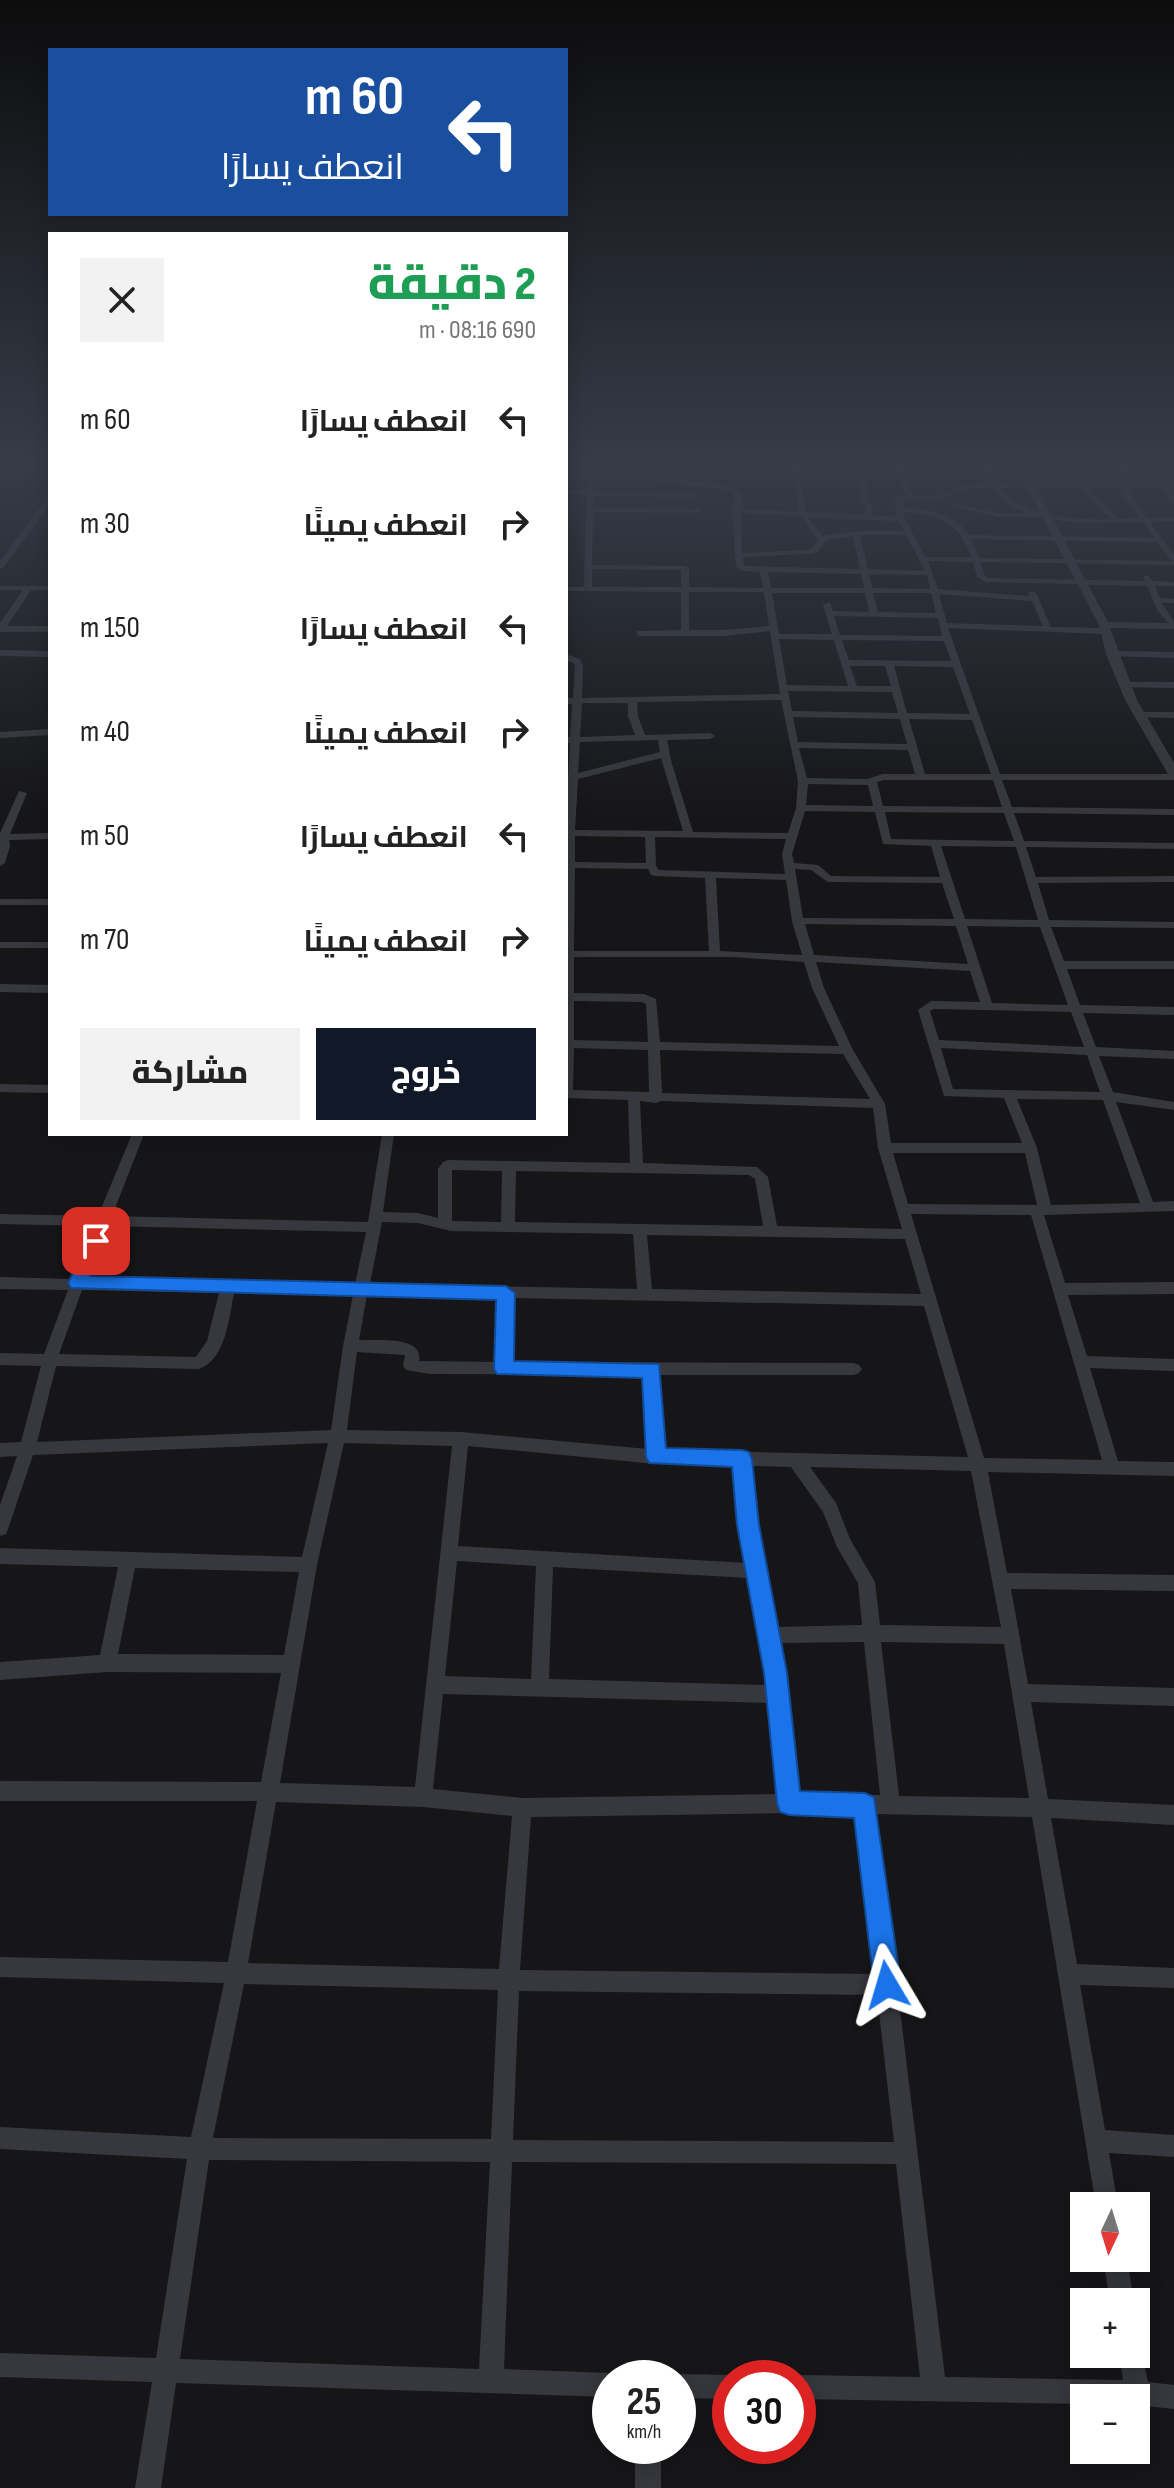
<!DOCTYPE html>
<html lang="ar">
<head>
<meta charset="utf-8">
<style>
  body { margin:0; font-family:"Sofia Sans Condensed",Cairo,sans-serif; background:#f2f2f2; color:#222; direction:rtl; height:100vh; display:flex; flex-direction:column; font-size:30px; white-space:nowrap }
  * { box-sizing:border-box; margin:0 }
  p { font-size:26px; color:#767676 }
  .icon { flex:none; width:44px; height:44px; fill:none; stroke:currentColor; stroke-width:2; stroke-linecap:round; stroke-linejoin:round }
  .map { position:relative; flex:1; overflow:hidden; direction:ltr }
  .sheet { position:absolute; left:48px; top:232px; width:520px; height:904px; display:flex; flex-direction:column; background:#fff; border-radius:0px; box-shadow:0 4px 20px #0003; direction:rtl }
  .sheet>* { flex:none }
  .guide { position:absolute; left:48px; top:48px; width:520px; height:168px; border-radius:0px; box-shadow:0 4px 20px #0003; direction:rtl; background:#1a4fa0; color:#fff; overflow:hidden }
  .needle { width:52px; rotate:184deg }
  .controls { position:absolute; left:1070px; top:2192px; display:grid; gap:16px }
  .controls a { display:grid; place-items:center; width:80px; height:80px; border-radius:0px; background:#fff; box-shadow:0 4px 20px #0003; font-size:40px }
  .speed { position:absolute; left:592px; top:2360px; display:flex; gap:16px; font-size:40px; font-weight:700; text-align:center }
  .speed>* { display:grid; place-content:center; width:104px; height:104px; border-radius:50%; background:#fff; box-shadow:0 4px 20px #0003; line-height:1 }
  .speed small { font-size:20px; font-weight:400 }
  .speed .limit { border:12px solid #d22; background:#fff; color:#111 }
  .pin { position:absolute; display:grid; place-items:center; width:68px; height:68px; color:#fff; margin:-34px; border-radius:16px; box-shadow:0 4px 12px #0006 }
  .me { position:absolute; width:88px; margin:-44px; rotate:353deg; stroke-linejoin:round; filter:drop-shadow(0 0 6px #0008) }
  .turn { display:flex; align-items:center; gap:28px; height:168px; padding:0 32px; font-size:36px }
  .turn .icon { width:104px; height:104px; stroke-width:2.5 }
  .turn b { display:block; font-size:56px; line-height:68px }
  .round { display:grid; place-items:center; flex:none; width:84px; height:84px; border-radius:0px; background:#f2f2f2 }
  .headline { display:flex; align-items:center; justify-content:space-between; height:136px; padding:0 32px }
  h1 { font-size:48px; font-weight:800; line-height:60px; color:#1e9e55 }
  .cta { display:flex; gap:16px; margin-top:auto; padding:16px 32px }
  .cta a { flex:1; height:92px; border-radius:0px; background:#111827; color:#fff; font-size:32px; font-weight:800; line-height:92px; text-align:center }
  .cta a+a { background:#f2f2f2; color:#222 }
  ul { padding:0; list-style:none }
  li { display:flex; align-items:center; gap:24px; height:104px; padding:0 32px }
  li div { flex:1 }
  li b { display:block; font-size:30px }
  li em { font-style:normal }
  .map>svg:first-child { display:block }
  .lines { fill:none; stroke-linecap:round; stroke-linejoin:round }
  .minor { fill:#37383d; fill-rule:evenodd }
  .tertiary { fill:#37383d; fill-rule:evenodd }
  .route { fill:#1a73e8; stroke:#114b97; stroke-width:2 }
</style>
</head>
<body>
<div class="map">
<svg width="1174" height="2488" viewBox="0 0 1174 2488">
  <rect width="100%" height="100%" fill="#161618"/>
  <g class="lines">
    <path class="minor" d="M792,465H798L806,512L865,515V506L861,502L858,484L868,473L867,465H873L874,473L866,484L868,501L873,506L872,515L897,517L894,501L898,497H907L892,465H899L914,496L940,495L960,485L990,484L983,465H990L997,484L1032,483L1030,486L1005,487L1001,490C1032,518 1071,520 1111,519L1077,485L1079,482L1119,519L1140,518L1123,495L1122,489L1129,484L1115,465H1122L1137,484L1130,490L1131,495L1147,518L1174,517V521L1150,522L1174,555V565L980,562L985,576L988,578L1145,581L1143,577L1147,575L1153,581L1174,582V586H1155L1160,598L1174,599V603H1162L1174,622L1173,628L1157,610L1147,586L986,582L977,577L973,562L928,561L938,589L1029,596L1028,593L1032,591L1036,593L1051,627L1104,628L1108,631L1104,634L948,628L1000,774H1174V780H1002L1012,807L1174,809V815L1014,813L1024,841L1174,843V849L1026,847L1036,877L1174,876V882L1038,883L1049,920L1174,922V928L1051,927L1064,961H1174V969H1067L1080,1005L1174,1007V1015L1083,1013L1096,1047L1174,1051V1059L1099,1056L1113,1092L1174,1102V1110L1116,1102L1153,1202L1174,1201V1211L1044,1215L1065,1283L1174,1282V1294L1068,1295L1087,1356L1174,1359V1371L1090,1368L1118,1461L1174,1462V1476L988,1472L1007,1573L1174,1575V1591L1011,1589L1028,1684L1174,1688V1706L1031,1702L1048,1799L1174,1805V1825L1051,1818L1077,1964L1174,1968V1988L1080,1985L1105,2130L1174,2135V2157L1109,2153L1118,2206H1096L1032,1817L876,1814L945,2377L1123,2380L1119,2354H1136V2344L1140,2345L1148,2382L1174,2385V2409L1136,2405V2398H1084V2404L798,2399V2378H790L798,2375L920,2377L896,2164L512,2162L504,2369L610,2373L619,2378H610V2397L176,2383L161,2488H135L152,2382L0,2377V2353L156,2358L187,2159L0,2149V2127L191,2137L224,1983L0,1977V1957L228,1962L257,1801H0V1781L261,1782L281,1673L107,1672L0,1680V1662L100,1655L118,1567L0,1564V1548L302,1557L328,1443L33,1455L8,1529L6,1534L0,1536V1505L17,1456L0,1457V1443L21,1442L41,1366L0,1365V1353L44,1354L68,1290L0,1289V1277L72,1279L94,1226L0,1224V1214L98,1216L132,1134H144L112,1216L368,1222L382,1134H394L383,1212L418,1213L438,1218V1169L443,1162L448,1160L630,1163L628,1100L566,1098V814L570,743H566V737H570L572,704H566V698H573L575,666L573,663L566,660V654L580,659L583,666L582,698L780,694L770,631L724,636H640L637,635V631L681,630V592L566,591V587H584L586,495H566V491H586V485L590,483L594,485L593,491L693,493L697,495L693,497L593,496V508L699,509L703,511L699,513L593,512L592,565L685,566L689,568V587L763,588L760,572L744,571L736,567L732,511L735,496L728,490L647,480L566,479V475L647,476L730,486L743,495L741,509L799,512ZM995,488L994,492L1009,505L1027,514L998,513L955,504L951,506L998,517H1037L1079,523L1143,522L1154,538L969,535C953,512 928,510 903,507V501L941,499L961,489ZM903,512C941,516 957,520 971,557H925L905,519ZM741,513L801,516L818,541L812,548L807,550L742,553ZM808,517L898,521L904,531H856L822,536ZM860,535H906L925,571L868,569ZM853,536L860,569L744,566L743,557L807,554L818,552L826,540ZM971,539L1157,542L1171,561L979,558ZM592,569L681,570V587H592ZM768,572L861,574L864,588H771ZM869,574L927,575L930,589L872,588ZM689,592H764L769,626L724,630H689ZM772,593H865L869,612L833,611L830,603H827L823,605L832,634H779ZM873,593H931L936,613L878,612ZM939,594L1032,601L1043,626L947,623ZM834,616L938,618L942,636L840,635ZM779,639L834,640L848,686L787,685ZM842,640L944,641L951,661L849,660ZM850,666H885L891,686H857ZM894,666L953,667L970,714L907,713ZM788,691L892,692L898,713L792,711ZM781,700L798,781L796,808L788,833L693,832L672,764L667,740L710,739L715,736L710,733L645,735L638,716L637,702ZM582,703H628V716L635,735L580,737ZM793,717L900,719L907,744L798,742ZM909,719L972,720L991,774H925ZM658,740L660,752L578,773L580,742ZM799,748L908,750L915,774H883L867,779L807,778ZM661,758L683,831L575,830L578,779ZM884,780H993L1002,807L883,806L877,782ZM808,784L868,785L873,806L806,805ZM805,811L875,812L883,844L931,846L940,877L831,876L818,865L794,863L792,854ZM885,812L1004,813L1014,841L891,839ZM575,836L645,837L646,863L575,862ZM655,837L786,839L782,854L785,874L659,870L656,866ZM941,846L1016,847L1038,920L965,919ZM575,868L648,869L651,875L655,876L705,878L709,951H574ZM795,869L811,870L828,882L942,883L954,919L803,918ZM716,878L786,880L792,921L802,955L720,951ZM805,924L956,926L968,964L814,955ZM967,926L1040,927L1068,1005L992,1003ZM574,957H733L804,962L812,988L839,1046L660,1042L656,999L644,994L574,993ZM816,962L970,971L980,1002L931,1001L918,1010L944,1096L1004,1098L1022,1143H891L885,1104L853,1050L824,988ZM574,1001L642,1002L646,1004L648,1042L574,1040ZM934,1009L1071,1012L1084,1047L939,1040L930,1011ZM574,1048L648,1050L649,1092L573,1090ZM941,1048L1087,1055L1100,1092L953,1089ZM660,1050L843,1054L870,1099L662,1093ZM1017,1099L1103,1100L1140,1203L1051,1205L1037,1148ZM640,1101L656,1103L661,1101L873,1108L878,1148L902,1229L777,1226L768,1177L757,1167L643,1163ZM893,1153H1025L1037,1205L908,1204ZM452,1170L502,1171L501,1222L452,1221ZM516,1171L749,1175L755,1179L763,1226L515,1222ZM911,1214L1031,1215L1102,1460L984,1458ZM382,1222L418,1223L451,1231L633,1234L637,1289L370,1284ZM108,1226L366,1232L355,1284L87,1279ZM647,1235L905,1239L921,1294L652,1289ZM82,1290L219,1293L207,1341L196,1357L59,1354ZM234,1293L353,1295L343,1346L331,1430L37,1442L56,1366L199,1369C226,1359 229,1318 234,1293ZM367,1295L499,1298L497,1362L419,1361C424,1335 376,1341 359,1340ZM513,1298L924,1306L968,1457L664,1450L660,1375H854L859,1373L862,1369L859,1365L854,1363L512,1362ZM357,1352L405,1355L403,1366L406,1370L430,1374L645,1375L648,1449L461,1432L347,1430ZM344,1443L452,1446L415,1787L280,1783L317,1565ZM468,1446L656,1464L735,1466L740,1525L746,1563L458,1546ZM751,1466L791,1467L823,1512L837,1547L858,1583L862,1625L775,1627L756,1525ZM810,1467L971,1471L1001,1627L880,1625L875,1582L850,1539L836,1503ZM457,1561L536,1566L531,1679L445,1676ZM553,1567L749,1578L767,1685L549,1679ZM135,1568L299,1572L284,1655L118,1654ZM864,1642L880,1795L798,1794L787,1694L778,1643ZM881,1642L1004,1644L1029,1798L899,1796ZM443,1694L769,1703L778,1794L522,1798L433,1789ZM276,1802L423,1807L512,1816L499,1969L248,1963ZM789,1813L856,1814L875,1974L520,1970L531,1817ZM244,1984L498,1990L491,2139L213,2138ZM519,1991L877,1995L894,2142L513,2140ZM209,2160L490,2162L479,2369L180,2359Z
      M1164,482L1174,496V504L1170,502L1160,484Z
      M47,497H50V504L3,568H0V561Z
      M0,586H50V590H31L7,626H50V632H0V623L23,590H0Z
      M0,650L50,651V657L0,656Z
      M1112,651L1174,652V658L1109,656L1108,654Z
      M1125,682H1174V688L1122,687L1121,685Z
      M1139,712H1174V718L1136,717V713Z
      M50,729V735L0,738V732Z
      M19,791L27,793L10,834L50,833V839L9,840L10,846L5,863L0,866V833Z
      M0,899H50V905H0Z
      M0,942H50V948H0Z
      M0,984L50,985V993L0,992Z
      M0,1084L50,1085V1093L0,1092Z
      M1103,2258H1127L1134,2302H1110Z
      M678,2374L730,2375L738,2378H730V2399L678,2398V2378H669Z
      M635,2446H661V2488H635Z"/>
    <path class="tertiary" d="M1174,481V487H1036L1108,622L1174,623V629L1110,628L1137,700L1174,763V778L1168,774L1125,700L1106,654L1099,625L1025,484L1030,481Z"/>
  </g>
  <linearGradient id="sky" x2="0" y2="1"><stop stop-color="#0c0c0d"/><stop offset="0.57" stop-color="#363c48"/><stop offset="1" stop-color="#363c48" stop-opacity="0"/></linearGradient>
  <rect width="1174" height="814" fill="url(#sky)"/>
  <path class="route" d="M96,1234L105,1241L90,1276L506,1286L515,1293L514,1361L659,1364L666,1448L742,1450L749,1452L752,1459L759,1525L787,1673L800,1791L865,1793L874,1797L901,1985L897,1995L887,1999L878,1995L874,1985L854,1818L789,1815L780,1812L777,1803L764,1673L737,1525L732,1467L649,1463L646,1457L642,1378L497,1374L494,1369L496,1300L71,1288L68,1283L89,1236Z"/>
</svg>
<div class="controls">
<a><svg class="needle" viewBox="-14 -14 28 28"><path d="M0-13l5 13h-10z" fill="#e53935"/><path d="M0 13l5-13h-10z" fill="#767676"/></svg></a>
<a>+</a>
<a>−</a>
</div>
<div class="speed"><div>25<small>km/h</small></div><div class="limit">30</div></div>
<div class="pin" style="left:96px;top:1241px;background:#d93025"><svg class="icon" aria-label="arrive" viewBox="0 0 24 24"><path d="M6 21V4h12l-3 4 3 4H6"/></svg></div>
<svg class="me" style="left:887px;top:1985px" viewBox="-20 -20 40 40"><path d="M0-17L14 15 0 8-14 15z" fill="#1a73e8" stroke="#fff" stroke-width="4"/></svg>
<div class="guide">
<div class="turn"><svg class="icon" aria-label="left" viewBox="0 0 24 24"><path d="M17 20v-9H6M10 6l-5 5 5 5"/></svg><div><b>60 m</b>انعطف يسارًا</div></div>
</div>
<section class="sheet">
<div class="headline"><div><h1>2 دقيقة</h1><p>690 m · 08:16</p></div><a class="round"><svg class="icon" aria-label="close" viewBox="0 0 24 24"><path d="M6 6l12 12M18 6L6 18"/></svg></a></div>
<ul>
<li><svg class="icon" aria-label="left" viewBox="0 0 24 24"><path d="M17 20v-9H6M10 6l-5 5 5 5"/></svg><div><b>انعطف يسارًا</b></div><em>60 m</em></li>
<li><svg class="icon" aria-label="right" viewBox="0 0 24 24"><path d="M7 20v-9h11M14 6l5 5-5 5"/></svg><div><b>انعطف يمينًا</b></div><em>30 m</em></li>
<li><svg class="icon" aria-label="left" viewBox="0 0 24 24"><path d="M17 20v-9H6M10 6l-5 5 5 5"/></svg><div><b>انعطف يسارًا</b></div><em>150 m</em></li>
<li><svg class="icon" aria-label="right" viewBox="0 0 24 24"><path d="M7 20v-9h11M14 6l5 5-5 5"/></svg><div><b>انعطف يمينًا</b></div><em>40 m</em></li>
<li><svg class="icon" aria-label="left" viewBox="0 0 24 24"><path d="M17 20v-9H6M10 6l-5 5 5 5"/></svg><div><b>انعطف يسارًا</b></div><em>50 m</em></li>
<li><svg class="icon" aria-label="right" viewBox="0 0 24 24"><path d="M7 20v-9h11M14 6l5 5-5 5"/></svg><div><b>انعطف يمينًا</b></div><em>70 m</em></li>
</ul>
<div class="cta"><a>خروج</a><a>مشاركة</a></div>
</section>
</div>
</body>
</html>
